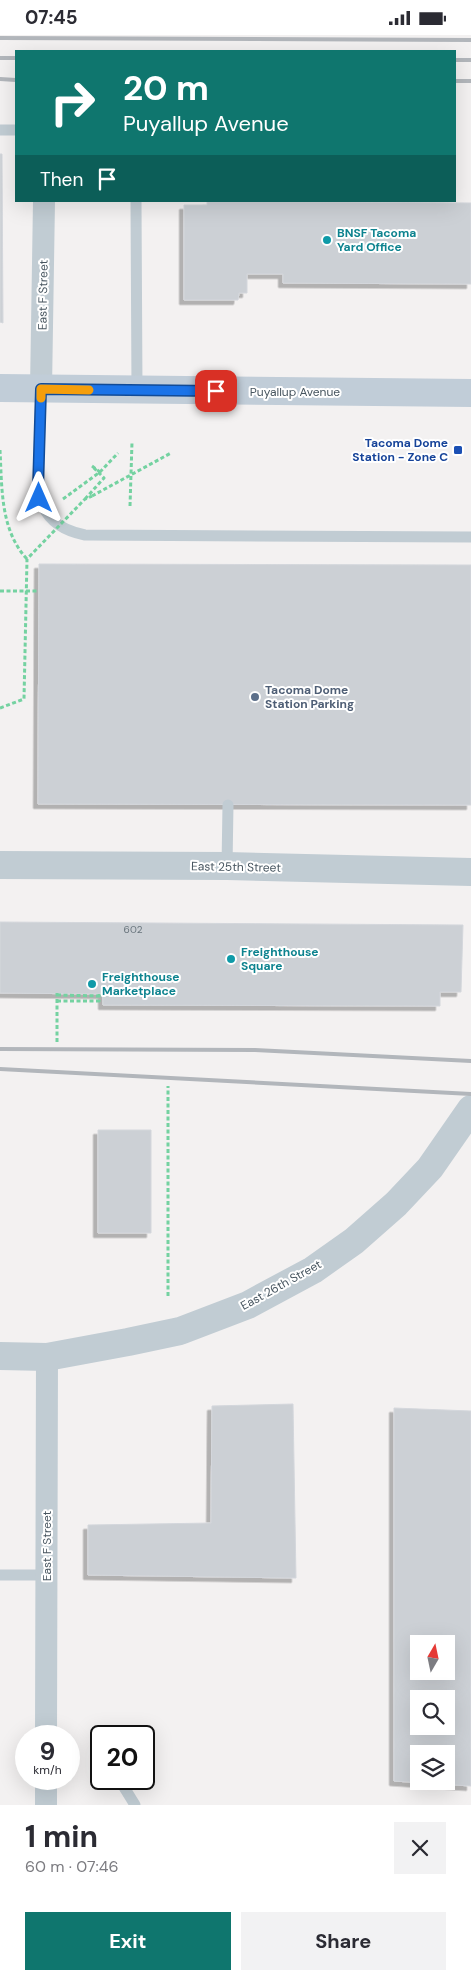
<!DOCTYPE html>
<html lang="en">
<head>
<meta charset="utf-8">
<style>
  body { margin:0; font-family:"DM Sans",sans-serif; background:#f2f2f3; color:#2b2b33; height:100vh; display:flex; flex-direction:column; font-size:19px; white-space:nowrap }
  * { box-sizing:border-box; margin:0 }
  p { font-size:16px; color:#7c7c81 }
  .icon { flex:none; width:28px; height:28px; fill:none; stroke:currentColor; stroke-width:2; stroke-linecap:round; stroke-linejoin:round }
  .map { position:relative; height:1770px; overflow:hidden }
  .side { display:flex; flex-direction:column; background:#fff; flex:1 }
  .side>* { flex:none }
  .guide { position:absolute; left:15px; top:15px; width:441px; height:152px; border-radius:0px; box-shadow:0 5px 20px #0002; background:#0f766e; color:#fff; overflow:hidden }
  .needle { width:32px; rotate:9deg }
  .tools { position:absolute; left:410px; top:1600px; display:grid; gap:10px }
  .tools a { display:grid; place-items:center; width:45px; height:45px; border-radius:0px; background:#fff; box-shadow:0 5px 20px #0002; font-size:25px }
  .speed { position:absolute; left:15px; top:1690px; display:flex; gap:10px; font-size:25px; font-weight:700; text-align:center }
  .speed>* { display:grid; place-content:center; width:65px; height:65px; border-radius:50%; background:#fff; box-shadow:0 5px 20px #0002; line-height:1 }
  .speed small { font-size:12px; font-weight:400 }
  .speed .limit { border:2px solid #111; border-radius:8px; background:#fff; color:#111 }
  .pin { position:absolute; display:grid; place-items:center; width:42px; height:42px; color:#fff; margin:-21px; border-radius:10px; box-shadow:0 2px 8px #0006 }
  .me { position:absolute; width:55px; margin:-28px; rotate:0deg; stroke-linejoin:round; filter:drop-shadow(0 0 4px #0008) }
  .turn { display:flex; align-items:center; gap:18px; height:105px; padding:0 25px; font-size:22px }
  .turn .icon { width:65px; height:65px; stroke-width:2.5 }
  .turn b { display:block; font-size:35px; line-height:42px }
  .then { display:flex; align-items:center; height:48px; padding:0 25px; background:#0003; gap:10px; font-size:19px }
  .round { display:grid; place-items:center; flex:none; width:52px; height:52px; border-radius:0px; background:#f2f2f3 }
  .head { display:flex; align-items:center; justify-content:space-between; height:85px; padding:0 25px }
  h1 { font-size:30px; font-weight:700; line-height:38px }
  .button { display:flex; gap:10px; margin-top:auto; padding:10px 25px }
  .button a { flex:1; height:58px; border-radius:0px; background:#0f766e; color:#fff; font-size:20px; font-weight:700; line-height:58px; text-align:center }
  .button a+a { background:#f2f2f3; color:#2b2b33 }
  .status { display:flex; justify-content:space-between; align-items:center; height:35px; padding:0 25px; background:#fff; direction:ltr }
  .status svg { height:14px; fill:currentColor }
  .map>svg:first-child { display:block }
  .building { fill:#ccd0d5; stroke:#d4d7dc; fill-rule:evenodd; filter:url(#shadow) }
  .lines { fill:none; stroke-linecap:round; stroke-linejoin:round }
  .path { stroke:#74d2a1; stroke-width:3; stroke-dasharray:4 2.5; stroke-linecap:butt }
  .service { stroke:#c1ccd3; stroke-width:11 }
  .minor { stroke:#c1ccd3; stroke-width:22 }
  .tertiary { stroke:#c1ccd3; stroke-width:28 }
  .secondary { stroke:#c1cdd8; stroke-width:28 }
  .rail { stroke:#b2b6bb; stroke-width:4 }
  .path-bridge { stroke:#74d2a1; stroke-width:3; stroke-dasharray:4 2.5; stroke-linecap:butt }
  .route-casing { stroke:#114b97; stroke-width:12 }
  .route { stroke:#1a73e8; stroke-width:9 }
  .slow { stroke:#f59e0b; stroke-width:9 }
  .culture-dot { fill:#0f9aa8; stroke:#fff; stroke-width:2 }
  .transit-dot { fill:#1a4fb4; stroke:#fff; stroke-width:2 }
  .service-dot { fill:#5c6f8a; stroke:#fff; stroke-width:2 }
  .labels { text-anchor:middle; stroke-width:4; stroke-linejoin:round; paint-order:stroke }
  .number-label { font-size:10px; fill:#68747c }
  .culture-label { font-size:12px; font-weight:bold; fill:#0d838f; stroke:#fff; text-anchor:start }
  .street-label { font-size:12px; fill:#47555f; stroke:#fff }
  .transit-label { font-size:12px; font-weight:bold; fill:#164399; stroke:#fff; text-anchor:end }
  .service-label { font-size:12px; font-weight:bold; fill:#4e5e75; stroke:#fff; text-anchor:start }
</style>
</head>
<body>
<div class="status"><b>07:45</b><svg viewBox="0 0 49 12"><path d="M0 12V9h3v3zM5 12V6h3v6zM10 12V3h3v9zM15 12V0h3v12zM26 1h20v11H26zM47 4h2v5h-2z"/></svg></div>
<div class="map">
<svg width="471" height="1770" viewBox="0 0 471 1770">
  <defs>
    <filter id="shadow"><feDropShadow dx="-4.5" dy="4.5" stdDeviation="0" flood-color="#0004"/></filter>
  </defs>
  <rect width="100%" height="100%" fill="#f3f1f1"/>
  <path class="building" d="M0,119H2L3,288L0,287Z
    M207,166L471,168V249L283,248V239H247V258H239L238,265H184V170H207Z
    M39,529L471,530V770L38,769Z
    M0,887L463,890L461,957H440V971L103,970V959L0,958Z
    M98,1095H151V1198H98Z
    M293,1369L296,1543L88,1540V1490L211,1488L212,1371Z
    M394,1373L471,1376V1751L394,1746ZM419,1609H446V1636H419ZM419,1664H446V1691H419ZM419,1719H446V1746H419Z"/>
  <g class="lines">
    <path class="path" d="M0,415C2,452 0,495 27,524
      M92,431L100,437
      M92,461L171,418
      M63,464L100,437L118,418
      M130,471L132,407
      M0,556H39
      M57,960L99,961
      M57,966H99V959
      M57,1007V958
      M168,1261V1051"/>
    <path class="service" d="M0,95H16
      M136,166L137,355
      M41,354L38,454C42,482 59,495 85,500L471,502
      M227,831L228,770
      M0,1540H47
      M119,1744L135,1770"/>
    <path class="minor" d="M41,354L44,166
      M46,1701L47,1322
      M46,1770V1744"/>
    <path class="tertiary" d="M0,830L227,831L471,837
      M0,1321L47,1322L128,1307L180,1296L248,1270L313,1235L354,1206L396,1169L430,1133L471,1074"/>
    <path class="secondary" d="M0,353L471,358"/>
    <path class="rail" d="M0,3L471,5
      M0,23H16
      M455,25H471
      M0,44L16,45
      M455,46H471
      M0,1014L255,1015L471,1026
      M0,1034L471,1059"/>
    <path class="path-bridge" d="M85,464L104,443L92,431
      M0,673L24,664L27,524L85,464L92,461"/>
  </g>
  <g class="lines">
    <defs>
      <path id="route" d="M39,463L38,454L41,354L216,356"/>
    </defs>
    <use href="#route" class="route-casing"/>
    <use href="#route" class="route"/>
    <path class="slow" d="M41,363V354L89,355"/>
  </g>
  <g class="culture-dot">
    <circle cx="327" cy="205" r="5"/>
    <circle cx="231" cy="924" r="5"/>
    <circle cx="92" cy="949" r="5"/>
  </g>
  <rect class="transit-dot" x="453" y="410" width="10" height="10" rx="2.5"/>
  <circle class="service-dot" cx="255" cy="662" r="5"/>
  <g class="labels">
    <g class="number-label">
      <text x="133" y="898">602</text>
    </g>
    <g class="culture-label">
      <text x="337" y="202">BNSF Tacoma<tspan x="337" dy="14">Yard Office</tspan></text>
      <text x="241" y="921">Freighthouse<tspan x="241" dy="14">Square</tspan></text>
      <text x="102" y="946">Freighthouse<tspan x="102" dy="14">Marketplace</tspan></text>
    </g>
    <g class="street-label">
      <text transform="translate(43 260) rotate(-89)" y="4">East F Street</text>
      <text x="295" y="361">Puyallup Avenue</text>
      <text transform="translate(236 832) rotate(1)" y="4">East 25th Street</text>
      <text transform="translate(281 1250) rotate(-29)" y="4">East 26th Street</text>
      <text transform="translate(47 1511) rotate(-90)" y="4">East F Street</text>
    </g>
    <g class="transit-label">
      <text x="448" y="412">Tacoma Dome<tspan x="448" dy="14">Station - Zone C</tspan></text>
    </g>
    <g class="service-label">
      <text x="265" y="659">Tacoma Dome<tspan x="265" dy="14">Station Parking</tspan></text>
    </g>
  </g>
</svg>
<div class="tools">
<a><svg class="needle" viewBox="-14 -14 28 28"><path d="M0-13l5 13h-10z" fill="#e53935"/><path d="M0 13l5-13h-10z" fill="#7c7c81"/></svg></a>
<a><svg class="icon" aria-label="search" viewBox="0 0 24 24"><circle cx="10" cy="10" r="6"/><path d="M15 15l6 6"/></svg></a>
<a><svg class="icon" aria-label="layers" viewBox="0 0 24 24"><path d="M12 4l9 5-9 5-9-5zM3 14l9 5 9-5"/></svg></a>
</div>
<div class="speed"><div>9<small>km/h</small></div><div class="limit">20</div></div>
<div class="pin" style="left:216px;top:356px;background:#d93025"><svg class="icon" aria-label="arrive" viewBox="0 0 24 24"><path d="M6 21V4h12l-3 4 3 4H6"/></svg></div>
<svg class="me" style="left:39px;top:463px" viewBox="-20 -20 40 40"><path d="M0-17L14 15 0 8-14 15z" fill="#1a73e8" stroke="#fff" stroke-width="4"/></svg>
<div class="guide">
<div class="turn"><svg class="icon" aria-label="right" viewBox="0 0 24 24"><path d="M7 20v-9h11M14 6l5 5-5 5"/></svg><div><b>20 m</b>Puyallup Avenue</div></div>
<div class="then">Then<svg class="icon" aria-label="arrive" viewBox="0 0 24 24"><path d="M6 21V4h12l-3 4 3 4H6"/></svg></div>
</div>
</div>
<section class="side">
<div class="head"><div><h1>1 min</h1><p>60 m · 07:46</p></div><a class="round"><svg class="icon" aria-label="close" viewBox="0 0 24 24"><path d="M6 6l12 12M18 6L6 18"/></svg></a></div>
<div class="button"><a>Exit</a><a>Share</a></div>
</section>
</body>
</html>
